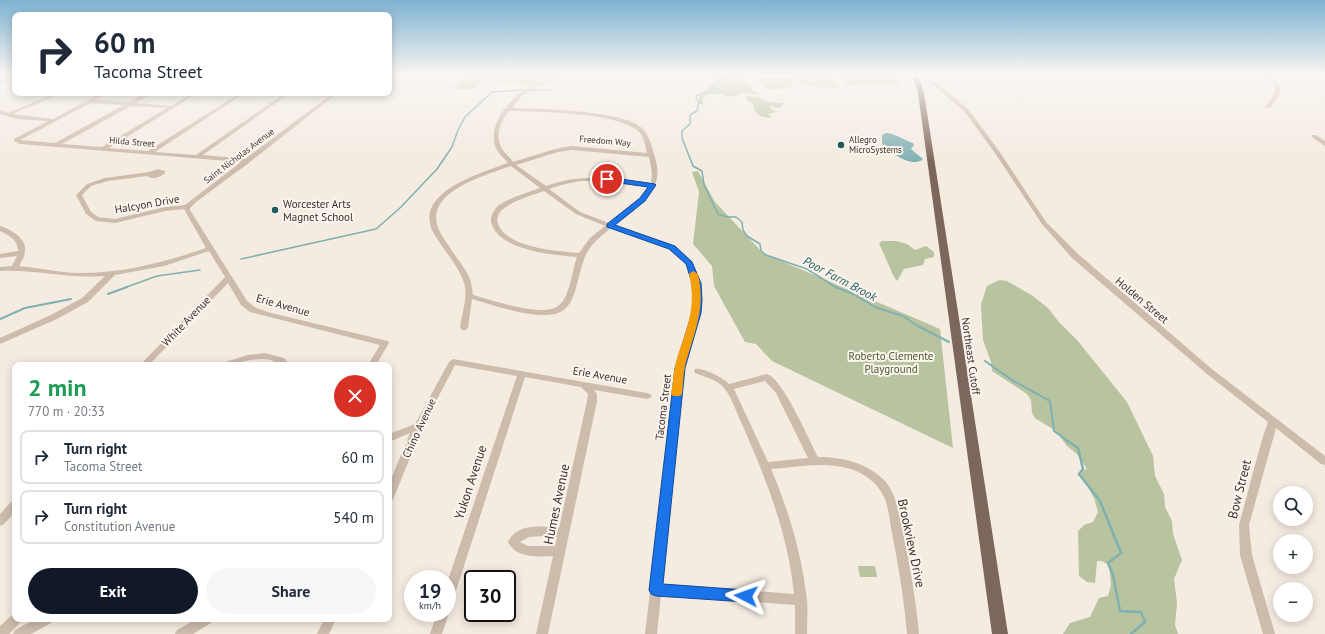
<!DOCTYPE html>
<html lang="en">
<head>
<meta charset="utf-8">
<style>
  body { margin:0; font-family:"PT Sans",sans-serif; background:#f6f6f7; color:#1f2937; height:100vh; display:flex; flex-direction:column; font-size:15px; white-space:nowrap }
  * { box-sizing:border-box; margin:0 }
  p { font-size:13px; color:#747a83 }
  .icon { flex:none; width:22px; height:22px; fill:none; stroke:currentColor; stroke-width:2; stroke-linecap:round; stroke-linejoin:round }
  .map { position:relative; flex:1; overflow:hidden }
  .drawer { position:absolute; left:12px; top:362px; width:380px; height:260px; display:flex; flex-direction:column; background:#fff; border-radius:8px; box-shadow:0 2px 10px #0003 }
  .drawer>* { flex:none }
  .banner { position:absolute; left:12px; top:12px; width:380px; height:84px; border-radius:8px; box-shadow:0 2px 10px #0003; background:#fff; color:#1f2937; overflow:hidden }
  .buttons { position:absolute; left:1273px; top:486px; display:grid; gap:8px }
  .buttons a { display:grid; place-items:center; width:40px; height:40px; border-radius:50%; background:#fff; box-shadow:0 2px 10px #0003; font-size:20px }
  .speed { position:absolute; left:404px; top:570px; display:flex; gap:8px; font-size:20px; font-weight:700; text-align:center }
  .speed>* { display:grid; place-content:center; width:52px; height:52px; border-radius:50%; background:#fff; box-shadow:0 2px 10px #0003; line-height:1 }
  .speed small { font-size:10px; font-weight:400 }
  .speed .limit { border:2px solid #111; border-radius:6px; background:#fff; color:#111 }
  .pin { position:absolute; display:grid; place-items:center; width:34px; height:34px; color:#fff; margin:-17px; border:2px solid #fff; border-radius:50%; box-shadow:0 1px 4px #0007 }
  .me { position:absolute; width:44px; margin:-22px; rotate:274deg; stroke-linejoin:round; filter:drop-shadow(0 0 3px #0008) }
  .turn { display:flex; align-items:center; gap:14px; height:84px; padding:0 16px; font-size:18px }
  .turn .icon { width:52px; height:52px; stroke-width:2.5 }
  .turn b { display:block; font-size:28px; line-height:34px }
  .round { display:grid; place-items:center; flex:none; width:42px; height:42px; border-radius:21px; background:#f6f6f7 }
  .head { display:flex; align-items:center; justify-content:space-between; height:68px; padding:0 16px }
  h1 { font-size:24px; font-weight:800; line-height:30px; color:#1e9e55 }
  .primary-button { display:flex; gap:8px; margin-top:auto; padding:8px 16px }
  .primary-button a { flex:1; height:46px; border-radius:24px; background:#111827; color:#fff; font-size:16px; font-weight:800; line-height:46px; text-align:center }
  .primary-button a+a { background:#f6f6f7; color:#1f2937 }
  ul { padding:0; list-style:none }
  li { display:flex; align-items:center; gap:12px; height:54px; margin:0 8px 6px; padding:0 8px; border:2px solid #e0e1e3; border-radius:8px }
  li div { flex:1 }
  li b { display:block; font-size:15px }
  li em { font-style:normal }
  .map>svg:first-child { display:block }
  .green { fill:#b8c4a0 }
  .water { fill:#7fb0b2 }
  .lines { fill:none; stroke-linecap:round; stroke-linejoin:round }
  .stream-far2 { stroke:#7fb0b2; stroke-width:1.5 }
  .stream-far1 { stroke:#7fb0b2; stroke-width:2 }
  .stream { stroke:#7fb0b2; stroke-width:2.5 }
  .minor { fill:#cdbbac; fill-rule:evenodd }
  .major { fill:#7d675c; fill-rule:evenodd }
  .route { fill:#1a73e8; stroke:#114b97 }
  .slow { fill:#f59e0b }
  .poi-dot { fill:#1f5a5e; stroke:#fbf5ee; stroke-width:1.5 }
  .labels { text-anchor:middle; stroke-width:4; stroke-linejoin:round; paint-order:stroke }
  .far-poi-label { font-size:9px; fill:#3b302b; stroke:#fbf5ee; text-anchor:start }
  .far-street-label { font-size:9px; fill:#3b302b; stroke:#fbf5ee }
  .street-label { font-size:11px; fill:#3b302b; stroke:#fbf5ee }
  .poi-label { font-size:11px; fill:#3b302b; stroke:#fbf5ee; text-anchor:start }
  .park-label { font-size:11px; fill:#4a5a2e; stroke:#fbf5ee }
  .water-label { font-size:12px; font-style:italic; fill:#1f5a5e; stroke:#fbf5ee }
  .near-street-label { font-size:13px; fill:#3b302b; stroke:#fbf5ee }
</style>
</head>
<body>
<div class="map">
<svg width="1325" height="634" viewBox="0 0 1325 634">
  <rect width="100%" height="100%" fill="#f4ebe1"/>
  <path class="green" d="M467,74H563L535,85L483,81L474,89H452Z
    M724,74H740L739,80C747,82 750,82 752,90L759,94L743,93L730,97L719,94H710L703,97V104H698L699,94C709,89 713,78 724,74Z
    M825,74L830,75L838,87C823,88 801,89 791,75Z
    M836,74H892L902,84L848,85Z
    M789,76L794,84C785,90 776,89 767,89L756,77Z
    M746,96L759,97L769,102L783,103V106L778,108L770,106V108L777,112L768,114L772,117L771,118C762,117 754,115 753,104L746,99Z
    M698,171L715,202L763,253L940,329L953,448L772,361L756,344L745,342L714,286L712,266L693,244L699,192L692,172Z
    M882,241H896L907,244L915,250L926,246L934,252V257L925,259L923,265L904,269L897,281L894,277L879,243Z
    M999,280L1007,281L1033,296L1049,309L1058,321L1077,340L1127,402L1153,456L1155,476L1164,494L1165,507L1172,521L1173,534L1182,560L1174,579L1177,603L1175,625L1178,634H1063L1070,623L1090,617L1099,598L1108,596L1111,585L1109,565L1102,561H1097L1095,583L1087,582L1079,576L1078,531L1084,525L1093,522L1098,512L1094,498L1081,475L1082,471L1087,469L1077,454L1067,446L1056,431L1035,418L1032,413L1031,400L1027,394L992,371L991,362L983,340L981,304L987,286Z
    M858,566H875L877,577H860Z"/>
  <path class="water" d="M886,133C897,134 903,140 913,143L914,145L911,149L923,159C912,169 889,152 882,143V135Z"/>
  <g class="lines">
    <path class="stream-far2" d="M735,74L712,85L716,88L711,90L713,92L697,95L696,99L699,101L697,111L690,115V124L682,131V138L693,166L702,171L704,185L718,214L727,217H736L742,222L743,230L747,236L760,244L761,251L766,255L807,269L837,288
      M532,90H550
      M241,259L376,229L401,207L437,169L452,147L458,130L465,117L492,92L523,90
      M124,288L157,276L200,270"/>
    <path class="stream-far1" d="M835,287L851,293L877,308L903,316L918,326L949,342
      M108,294L127,287
      M0,319L25,308L71,299
      M985,361L1012,380L1050,401L1054,431L1068,441"/>
    <path class="stream" d="M1066,440L1078,448L1083,469L1079,474L1100,501L1121,553L1108,563L1113,575L1120,611L1141,612L1145,622L1131,634"/>
    <path class="minor" d="M566,74H571L535,88L522,96L512,108C540,109 625,110 643,129C650,137 653,151 656,161C664,192 637,209 615,225L674,246L692,261L701,283L702,300L700,313L684,368L662,584L794,594C788,533 766,479 742,424C736,412 731,393 720,384C713,379 703,376 695,373L694,371L695,369C702,367 724,378 729,384L767,374C783,379 809,440 818,457C842,457 868,463 885,481C897,495 899,515 903,532C910,566 916,600 919,634H907C904,598 898,563 891,528C889,516 888,503 882,493C875,481 863,473 851,469C825,461 797,467 771,469C789,511 802,555 807,600C808,611 807,623 807,634H795V605L661,595L657,634H645L676,368L692,313L694,300L693,283L686,264L670,248L611,228C585,248 585,254 577,284C575,293 572,302 565,309C547,325 493,305 472,299L468,328L464,331L460,328C462,313 469,294 463,280C457,263 440,246 432,230C415,191 484,172 508,163C504,158 497,152 495,146C488,123 511,96 531,86C541,81 554,78 566,74ZM509,111C539,112 616,112 638,131C644,135 645,146 647,153L572,146L555,149L513,162C510,157 503,152 501,147C495,134 501,120 509,111ZM572,150L649,157L652,173L651,183C615,178 580,173 546,186L516,165L558,152ZM511,166L540,188C527,193 510,197 498,206C493,211 489,218 492,225C502,251 554,255 577,257C572,271 571,288 563,301C560,305 556,308 551,309C531,314 492,300 473,295C472,290 472,284 470,279C466,269 458,260 452,251C448,244 442,237 439,230C422,192 487,175 511,166ZM580,181H607L649,186C639,202 624,212 609,223L580,212L549,189L561,185ZM544,191L576,214L605,226L590,238L579,253C557,251 507,248 498,224C496,219 498,214 502,210C513,200 531,196 544,191ZM765,381L776,393L808,458L768,462L734,389Z
      M1255,74C1260,73 1264,76 1270,78C1289,87 1279,95 1270,108L1265,107C1271,100 1277,93 1274,84Z
      M15,76V79L0,83V80Z
      M915,77L936,82L968,109L999,151L1046,222L1078,254L1213,370L1325,456V465L1321,464L1276,428L1249,525L1252,555L1275,634H1263L1240,555L1239,525L1261,443L1268,422L1207,374L1072,258L1042,224L995,153L964,111L932,84L915,79Z
      M55,93H61L13,114L53,119L101,93H107L96,100L129,102L146,93H152L136,103L171,106L192,93H198L109,148L148,151L240,93H245L155,152L196,155L285,93H290L203,155L245,159L333,93H338L250,162L196,202L190,208V210L247,301L256,308L271,313L388,341L389,343L376,365H368L380,345L250,312L241,305L228,283L149,365H140L225,277L209,251L164,266L115,275L88,302L57,319L0,344V338L51,315L82,298L105,276C70,279 35,269 0,271V267L12,266L17,256L0,258V254L18,251C18,240 9,235 0,231V226C10,229 27,238 25,251C25,257 21,262 19,266C40,268 60,273 80,273C124,273 166,262 206,248L184,209L165,211L115,223L96,221L86,214L76,195L87,184L105,178L149,172L158,169L165,171V173C160,177 153,180 147,176L108,181L91,186L82,195L91,212L98,217L115,219L165,207L185,205L241,162L20,144L14,141V139L48,121L17,119L0,114V110L8,113ZM91,103L124,105L55,143L20,140ZM131,106L167,108L102,147L62,144Z
      M1312,135H1316L1325,141V146L1312,137Z
      M265,353L284,358L290,365C288,365 283,366 281,365C273,362 273,359 262,359C248,359 235,365 221,365L222,363L248,355Z
      M453,359L647,393L650,394L652,396L650,398L647,399L594,390L597,394V401L548,634H536L553,556C537,557 516,558 508,542C517,523 542,526 559,528L587,401L588,394L581,387L525,377L453,600L451,604L447,606V583L517,376L455,365L423,426L394,497L393,500L389,501V484L410,433L389,442V434L415,424L449,362ZM544,536L557,537L555,546H528L520,542L529,537Z
      M15,501V512L4,524L0,526V514L11,502Z
      M447,609L449,613L442,634H430L437,613H447Z
      M15,614V619H22L20,623L9,634H0V626L12,615Z
      M35,619H53L51,623L31,634H13L15,630Z
      M196,619H213L211,623L193,634H175L177,630Z
      M324,619H336L329,634H317Z"/>
    <path class="major" d="M912,74H918L924,93L1008,634H992L918,93Z"/>
  </g>
  <linearGradient id="sky" x2="0" y2="1"><stop stop-color="#7eb2d2"/><stop offset="0.46" stop-color="#faf6f2"/><stop offset="1" stop-color="#faf6f2" stop-opacity="0"/></linearGradient>
  <rect width="1325" height="162" fill="url(#sky)"/>
  <path class="route" d="M607,177L655,184L656,185L645,201L615,225L675,246L692,262L701,283L702,300L701,313L685,368L663,584L746,590L750,592L752,596L750,600L746,602L656,596L651,594L649,590L675,368L692,313L693,300L692,283L686,264L669,249L607,227V224L640,198L648,187L605,181V178Z"/>
  <path class="slow" d="M693,271L698,274C706,310 694,332 685,366C683,375 683,385 682,394L680,396H673L671,394C673,385 673,375 675,366C684,332 698,311 689,274Z"/>
  <g class="poi-dot">
    <circle cx="841" cy="145" r="4"/>
    <circle cx="275" cy="210" r="4"/>
  </g>
  <g class="labels">
    <g class="far-poi-label">
      <text x="849" y="143">Allegro<tspan x="849" dy="10">MicroSystems</tspan></text>
    </g>
    <g class="far-street-label">
      <text transform="translate(605 141) rotate(5)" y="3">Freedom Way</text>
      <text transform="translate(132 142) rotate(5)" y="3">Hilda Street</text>
      <text transform="translate(239 156) rotate(-37)" y="3">Saint Nicholas Avenue</text>
    </g>
    <g class="street-label">
      <text transform="translate(147 204) rotate(-10)" y="4">Halcyon Drive</text>
      <text transform="translate(1142 300) rotate(40)" y="4">Holden Street</text>
      <text transform="translate(283 305) rotate(16)" y="4">Erie Avenue</text>
      <text transform="translate(186 321) rotate(-46)" y="4">White Avenue</text>
      <text transform="translate(971 356) rotate(82)" y="4">Northeast Cutoff</text>
      <text transform="translate(600 375) rotate(10)" y="4">Erie Avenue</text>
      <text transform="translate(663 407) rotate(-83)" y="4">Tacoma Street</text>
      <text transform="translate(419 428) rotate(-65)" y="4">Chino Avenue</text>
    </g>
    <g class="poi-label">
      <text x="283" y="208">Worcester Arts<tspan x="283" dy="13">Magnet School</tspan></text>
    </g>
    <g class="park-label">
      <text x="891" y="360">Roberto Clemente<tspan x="891" dy="13">Playground</tspan></text>
    </g>
    <g class="water-label">
      <text transform="translate(840 279) rotate(28)" y="4">Poor Farm Brook</text>
    </g>
    <g class="near-street-label">
      <text transform="translate(470 482) rotate(-72)" y="5">Yukon Avenue</text>
      <text transform="translate(1239 489) rotate(-76)" y="5">Bow Street</text>
      <text transform="translate(556 504) rotate(-78)" y="5">Humes Avenue</text>
      <text transform="translate(912 543) rotate(78)" y="5">Brookview Drive</text>
    </g>
  </g>
</svg>
<div class="buttons">
<a><svg class="icon" aria-label="search" viewBox="0 0 24 24"><circle cx="10" cy="10" r="6"/><path d="M15 15l6 6"/></svg></a>
<a>+</a>
<a>−</a>
</div>
<div class="speed"><div>19<small>km/h</small></div><div class="limit">30</div></div>
<div class="pin" style="left:607px;top:179px;background:#d93025"><svg class="icon" aria-label="arrive" viewBox="0 0 24 24"><path d="M6 21V4h12l-3 4 3 4H6"/></svg></div>
<svg class="me" style="left:746px;top:596px" viewBox="-20 -20 40 40"><path d="M0-17L14 15 0 8-14 15z" fill="#1a73e8" stroke="#fff" stroke-width="4"/></svg>
<div class="banner">
<div class="turn"><svg class="icon" aria-label="right" viewBox="0 0 24 24"><path d="M7 20v-9h11M14 6l5 5-5 5"/></svg><div><b>60 m</b>Tacoma Street</div></div>
</div>
<section class="drawer">
<div class="head"><div><h1>2 min</h1><p>770 m · 20:33</p></div><a class="round" style="background:#d93025;color:#fff"><svg class="icon" aria-label="close" viewBox="0 0 24 24"><path d="M6 6l12 12M18 6L6 18"/></svg></a></div>
<ul>
<li><svg class="icon" aria-label="right" viewBox="0 0 24 24"><path d="M7 20v-9h11M14 6l5 5-5 5"/></svg><div><b>Turn right</b><p>Tacoma Street</p></div><em>60 m</em></li>
<li><svg class="icon" aria-label="right" viewBox="0 0 24 24"><path d="M7 20v-9h11M14 6l5 5-5 5"/></svg><div><b>Turn right</b><p>Constitution Avenue</p></div><em>540 m</em></li>
</ul>
<div class="primary-button"><a>Exit</a><a>Share</a></div>
</section>
</div>
</body>
</html>
